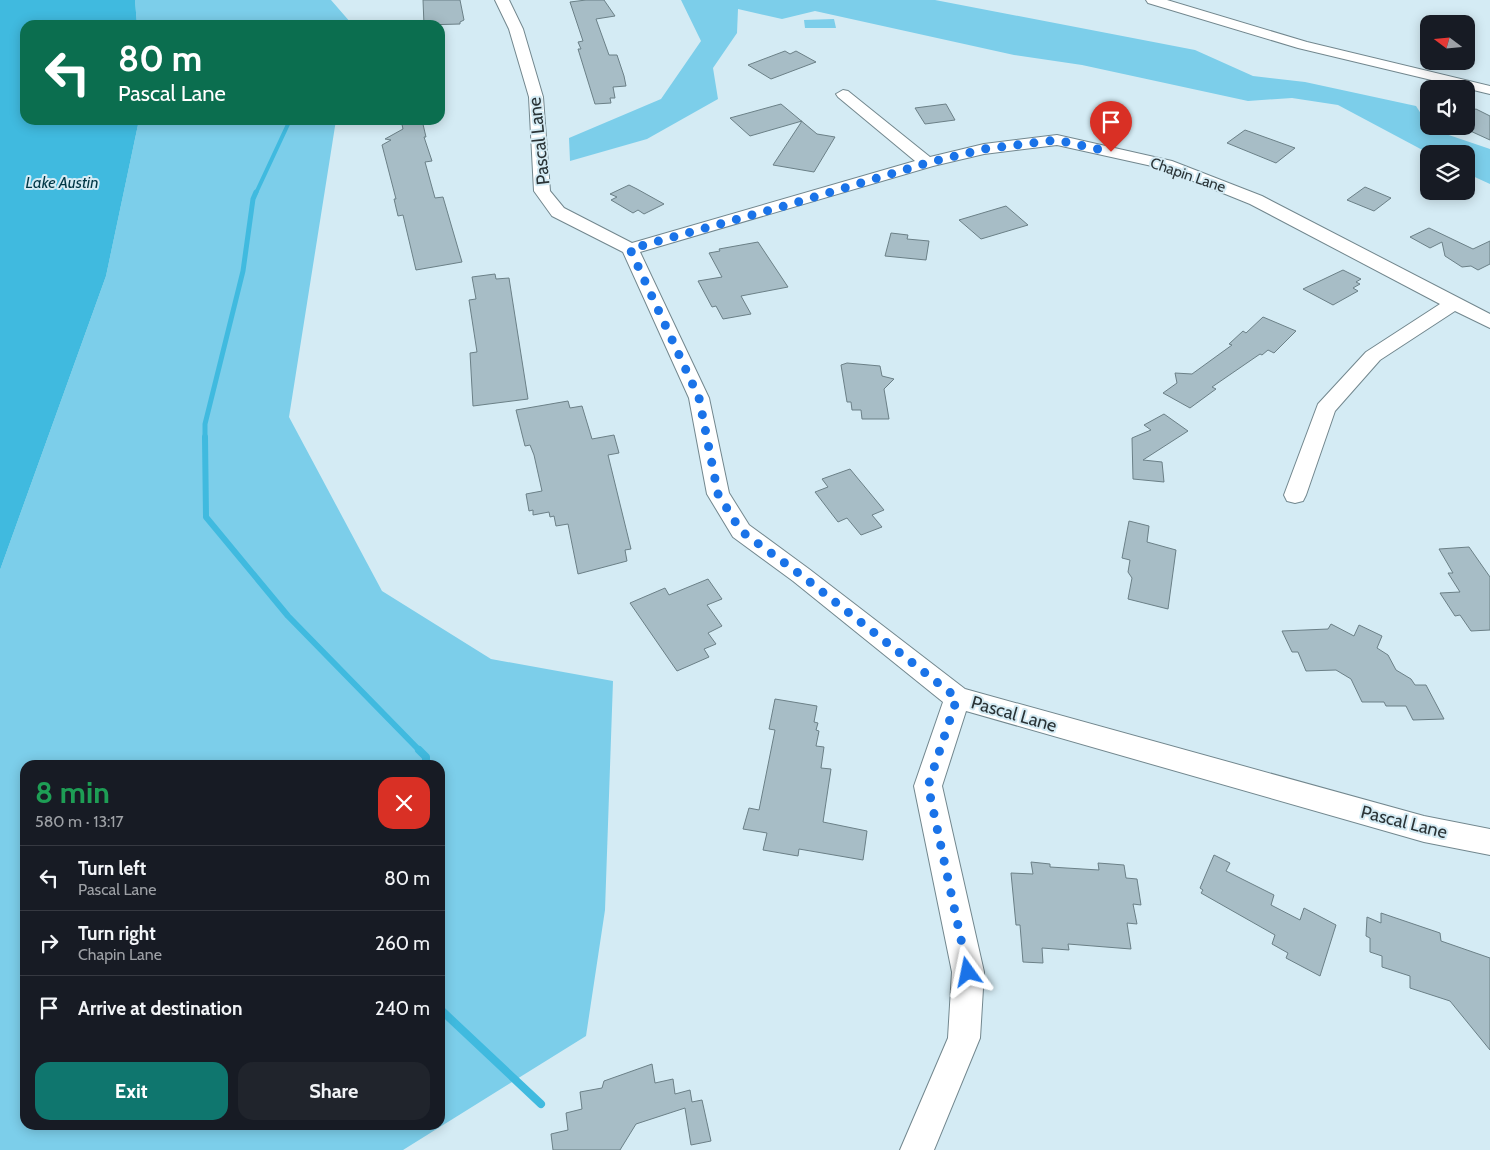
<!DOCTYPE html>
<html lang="en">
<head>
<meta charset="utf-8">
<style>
  body { margin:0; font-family:Cabin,sans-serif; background:#20242c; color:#f1f3f6; height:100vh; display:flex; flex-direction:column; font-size:19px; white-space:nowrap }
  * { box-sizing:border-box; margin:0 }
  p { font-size:16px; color:#9ea1a6 }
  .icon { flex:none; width:28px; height:28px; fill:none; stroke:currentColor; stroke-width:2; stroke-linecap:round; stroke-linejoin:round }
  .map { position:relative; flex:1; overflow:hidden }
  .side { position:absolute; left:20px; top:760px; width:425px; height:370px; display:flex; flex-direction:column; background:#171b24; border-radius:15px; box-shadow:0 2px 12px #0003 }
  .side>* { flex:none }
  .top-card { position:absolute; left:20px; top:20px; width:425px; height:105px; border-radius:15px; box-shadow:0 2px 12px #0003; background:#0b6e4f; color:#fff; overflow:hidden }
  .needle { width:32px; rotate:286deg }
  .buttons { position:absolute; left:1420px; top:15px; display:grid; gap:10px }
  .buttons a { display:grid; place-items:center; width:55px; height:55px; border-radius:10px; background:#171b24; box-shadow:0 2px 12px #0003; font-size:25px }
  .pin { position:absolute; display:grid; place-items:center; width:42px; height:42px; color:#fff; margin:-51px -21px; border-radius:50% 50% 50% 0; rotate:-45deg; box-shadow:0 0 5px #0007 }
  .pin .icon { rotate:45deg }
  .me { position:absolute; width:55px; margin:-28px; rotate:348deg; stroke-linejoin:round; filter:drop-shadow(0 0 4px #0008) }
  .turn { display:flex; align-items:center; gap:18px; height:105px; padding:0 15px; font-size:22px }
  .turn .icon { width:65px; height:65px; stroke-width:2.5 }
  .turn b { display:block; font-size:35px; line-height:42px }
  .round { display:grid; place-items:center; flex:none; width:52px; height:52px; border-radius:15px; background:#20242c }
  .overview { display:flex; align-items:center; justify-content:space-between; height:85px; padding:0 15px }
  h1 { font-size:30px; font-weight:800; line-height:38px; color:#1e9e55 }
  .button { display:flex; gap:10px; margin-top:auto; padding:10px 15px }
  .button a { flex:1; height:58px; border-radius:15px; background:#0f766e; color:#fff; font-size:20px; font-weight:800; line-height:58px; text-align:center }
  .button a+a { background:#20242c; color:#f1f3f6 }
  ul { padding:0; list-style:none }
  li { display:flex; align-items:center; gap:15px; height:65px; padding:0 15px; border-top:1px solid #363941 }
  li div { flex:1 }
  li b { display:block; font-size:19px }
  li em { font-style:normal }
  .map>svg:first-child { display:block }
  .green { fill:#7cceea; fill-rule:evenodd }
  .water { fill:#40badf }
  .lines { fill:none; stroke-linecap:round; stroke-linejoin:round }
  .stream-far3 { stroke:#40badf; stroke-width:4 }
  .stream-far2 { stroke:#40badf; stroke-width:5 }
  .stream-far1 { stroke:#40badf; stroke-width:6 }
  .stream { stroke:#40badf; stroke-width:8 }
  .building { fill:#a7bdc6; stroke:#6b8087 }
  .minor-casing { stroke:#72878e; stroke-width:2 }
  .minor { fill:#fff; fill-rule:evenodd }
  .route { stroke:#1a73e8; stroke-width:9; stroke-dasharray:0 16.2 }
  .labels { text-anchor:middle; stroke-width:4; stroke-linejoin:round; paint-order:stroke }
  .far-street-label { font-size:15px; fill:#2a3336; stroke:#d4ebf4 }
  .far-water-label { font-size:16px; font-style:italic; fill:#003746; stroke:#d4ebf4 }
  .street-label { font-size:18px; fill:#2a3336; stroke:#d4ebf4 }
</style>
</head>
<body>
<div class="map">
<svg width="1490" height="1150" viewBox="0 0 1490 1150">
  <rect width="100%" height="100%" fill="#d4ebf4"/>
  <path class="green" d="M135,0H331L351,23L137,25Z
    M681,0H935L1195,50L1253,76L1305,82L1416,106L1429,126L1434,130L1490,149V184L1466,173V154H1430L1338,105L1292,98L1248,101L1082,65L1014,55L815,11L782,19L738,9L737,33L713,68L718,99L647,139L570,161L569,138L661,99L701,41Z
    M834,19L836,28H805L804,20Z
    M139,120H336L289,417L382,591L491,659L613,681L605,910L586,1036L403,1150H0V570L106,276ZM25,765H440V1125H25Z"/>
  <path class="water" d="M0,0H135L137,25H25V120H139L106,276L0,570Z"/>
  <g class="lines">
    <path class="stream-far3" d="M256,193L290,120"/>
    <path class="stream-far2" d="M205,438V424L243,271L253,199L256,192"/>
    <path class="stream-far1" d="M205,437L206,517L288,616L420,751"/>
    <path class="stream" d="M419,750L426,757V765
      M440,1009L541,1104"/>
  </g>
  <path class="building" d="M423,0H460L464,20L460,22V24L424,25Z
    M586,0H604L615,16L596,19L609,55H617L624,76L626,86L613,87L615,98H610L611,103L595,104L578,49H581L578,42L583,41L570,2Z
    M785,51L790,54L796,51L816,62L771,79L748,65Z
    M781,104L817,134L835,137L814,172L773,165L802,121L750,136L730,118Z
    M946,104L955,120L925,124L915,108Z
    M1476,109L1490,116V140L1466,129V112Z
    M401,120H422L426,137H424L432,161L425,162L435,198L443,197L462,262L416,270L403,215L398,216L394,199H396L382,145L391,140L385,139L403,129Z
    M1245,130L1295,148L1276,163L1227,143Z
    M629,185L637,189L664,204L644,214L638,210L633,213L611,200L617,197L610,194Z
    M1365,187L1391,198L1374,211L1347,200Z
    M1006,206L1028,225L981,239L959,220Z
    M1429,228L1473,249L1490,241V264L1478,270L1471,266L1462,267L1445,256L1442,242L1430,248L1410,237Z
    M891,233L908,235L907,239L929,241L926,260L885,256Z
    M758,242L788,287L741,296L751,314L723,319L716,306L712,307L698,281L722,277L709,253L720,251L719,249Z
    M1343,270L1361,279L1356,282L1360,284L1353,288L1358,291L1333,305L1303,289Z
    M495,274L496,279L509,278L528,399L473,406L470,353L477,352L469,300L476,299L472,277Z
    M1263,317L1296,331L1274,353L1268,350L1262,355L1260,354L1212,387L1216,389L1190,408L1163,393L1177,383L1175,373L1192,374L1232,345L1229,344L1243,331L1246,333Z
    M847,363L880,366L882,376L894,379L884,389L889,419H862L861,410H852L851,402H847L841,365Z
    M568,401L570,408L582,406L592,439L614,435L619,453L608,455L631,549L625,550L627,561L578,574L568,524L556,526L554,516L550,517L549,512L533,515V510L529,511L526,494L542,491L534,455L530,445L525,446L516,410Z
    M1164,414L1188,431L1143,460L1162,462L1164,482L1133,479L1132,438L1151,430L1144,425Z
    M850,469L884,510L872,515L882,527L861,535L847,518L838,522L815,492L828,487L822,479Z
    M1129,521L1149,526L1147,542L1176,550L1168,609L1128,599L1132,578L1128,572L1130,560L1122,558Z
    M1469,547L1490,577V630L1471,631L1460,615L1455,616L1440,593L1460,592L1448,573H1453L1439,549Z
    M708,579L722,599L707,605L722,626L708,633L716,644L704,649L709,657L677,671L630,603L665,588L669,595Z
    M1331,624L1354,636L1359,625L1382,636L1377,648L1388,655L1396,670L1411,679L1415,685H1426L1444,719L1413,720L1406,706H1386L1384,702H1362L1351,679L1336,670L1306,671L1298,652H1292L1282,631L1328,629Z
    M775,699L817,706L814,722L818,723L816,730L819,731L816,746L824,747L821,768L831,769L823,822L867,831L863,860L799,849L798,856L763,850L767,833L743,829L749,808L759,810L775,730L769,729Z
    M1214,855L1230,863L1226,871L1274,895L1271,905L1300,920L1304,908L1336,925L1320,976L1286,958L1288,953L1272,944L1275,935L1201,893L1203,890L1200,888Z
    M1031,862L1050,864V867L1099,870L1098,863L1124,865L1126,878L1137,879L1141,905L1133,904L1137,924L1127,923L1131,949L1068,944L1069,950L1042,948L1043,963L1023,962L1020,925H1016L1011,873L1033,874Z
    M1381,913L1440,933L1441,941L1490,958V1050L1450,1001L1410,988V976L1382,967V956L1370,952V938L1366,936L1367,917L1381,923Z
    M652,1064L655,1083L673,1079L675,1094L690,1090L692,1102L702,1100L711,1141L691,1145L685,1108L636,1124L620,1150H553L551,1134L568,1130L566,1113L582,1109L580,1092L602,1088L604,1081Z"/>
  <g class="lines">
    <defs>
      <path id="minor" d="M495,0H509L523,29L543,97L550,191L564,208L632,243L915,161L838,97L836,94L843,90L848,91L930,157L984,144L1057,135L1172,161L1262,196L1490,314V328L1455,311L1380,360L1335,411L1306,495L1303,501L1295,503L1287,501L1284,495L1318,404L1366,352L1440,304L1250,204L1161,168L1057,145L984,154L933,166L640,252L709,398L729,493L749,525L809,569L965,689L1424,816L1490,829V855L1424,842L966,711L942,786L984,972L980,1038L934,1150H900L948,1038L952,972L914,786L943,702L793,581L733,537L707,494L689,398L623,252L552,216L534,191L529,97L509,29Z
        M1146,0H1167L1307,42L1490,86V94L1298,48L1148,3Z"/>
    </defs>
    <use href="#minor" class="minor-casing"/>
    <use href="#minor" class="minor"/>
  </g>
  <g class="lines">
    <path class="route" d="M968,972L928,786L957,698L801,575L741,531L718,494L699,398L630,249L788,205L927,163L984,149L1057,140L1111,152"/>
  </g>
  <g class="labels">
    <g class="far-street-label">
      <text transform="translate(1188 175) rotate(19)" y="5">Chapin Lane</text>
    </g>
    <g class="far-water-label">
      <text x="62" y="188">Lake Austin</text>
    </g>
    <g class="street-label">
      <text transform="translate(539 141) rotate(-96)" y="6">Pascal Lane</text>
      <text transform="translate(1014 714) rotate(16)" y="6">Pascal Lane</text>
      <text transform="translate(1404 822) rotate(14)" y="6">Pascal Lane</text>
    </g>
  </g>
</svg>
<div class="buttons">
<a><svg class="needle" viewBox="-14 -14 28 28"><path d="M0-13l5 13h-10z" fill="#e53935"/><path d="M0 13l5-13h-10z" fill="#9ea1a6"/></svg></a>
<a><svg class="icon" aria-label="sound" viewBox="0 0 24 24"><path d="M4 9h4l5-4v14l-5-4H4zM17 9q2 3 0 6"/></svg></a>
<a><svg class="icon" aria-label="layers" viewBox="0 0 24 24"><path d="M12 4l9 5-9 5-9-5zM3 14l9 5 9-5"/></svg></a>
</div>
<div class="pin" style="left:1111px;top:152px;background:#d93025"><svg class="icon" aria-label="arrive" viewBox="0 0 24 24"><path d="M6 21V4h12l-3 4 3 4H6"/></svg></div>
<svg class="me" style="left:968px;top:972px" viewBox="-20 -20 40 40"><path d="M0-17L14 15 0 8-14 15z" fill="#1a73e8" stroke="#fff" stroke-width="4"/></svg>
<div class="top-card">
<div class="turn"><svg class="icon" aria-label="left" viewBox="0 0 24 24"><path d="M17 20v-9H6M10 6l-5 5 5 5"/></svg><div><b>80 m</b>Pascal Lane</div></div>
</div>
<section class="side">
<div class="overview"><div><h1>8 min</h1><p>580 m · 13:17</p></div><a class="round" style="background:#d93025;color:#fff"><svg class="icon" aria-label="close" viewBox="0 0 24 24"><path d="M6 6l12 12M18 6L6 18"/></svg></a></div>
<ul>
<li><svg class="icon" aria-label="left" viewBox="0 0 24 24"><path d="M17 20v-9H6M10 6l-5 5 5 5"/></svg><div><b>Turn left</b><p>Pascal Lane</p></div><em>80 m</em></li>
<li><svg class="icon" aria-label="right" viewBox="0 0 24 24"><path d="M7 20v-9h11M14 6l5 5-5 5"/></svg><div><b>Turn right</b><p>Chapin Lane</p></div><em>260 m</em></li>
<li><svg class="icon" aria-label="arrive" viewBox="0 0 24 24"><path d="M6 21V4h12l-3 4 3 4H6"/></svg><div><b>Arrive at destination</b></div><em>240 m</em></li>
</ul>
<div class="button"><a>Exit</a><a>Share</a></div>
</section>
</div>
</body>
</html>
